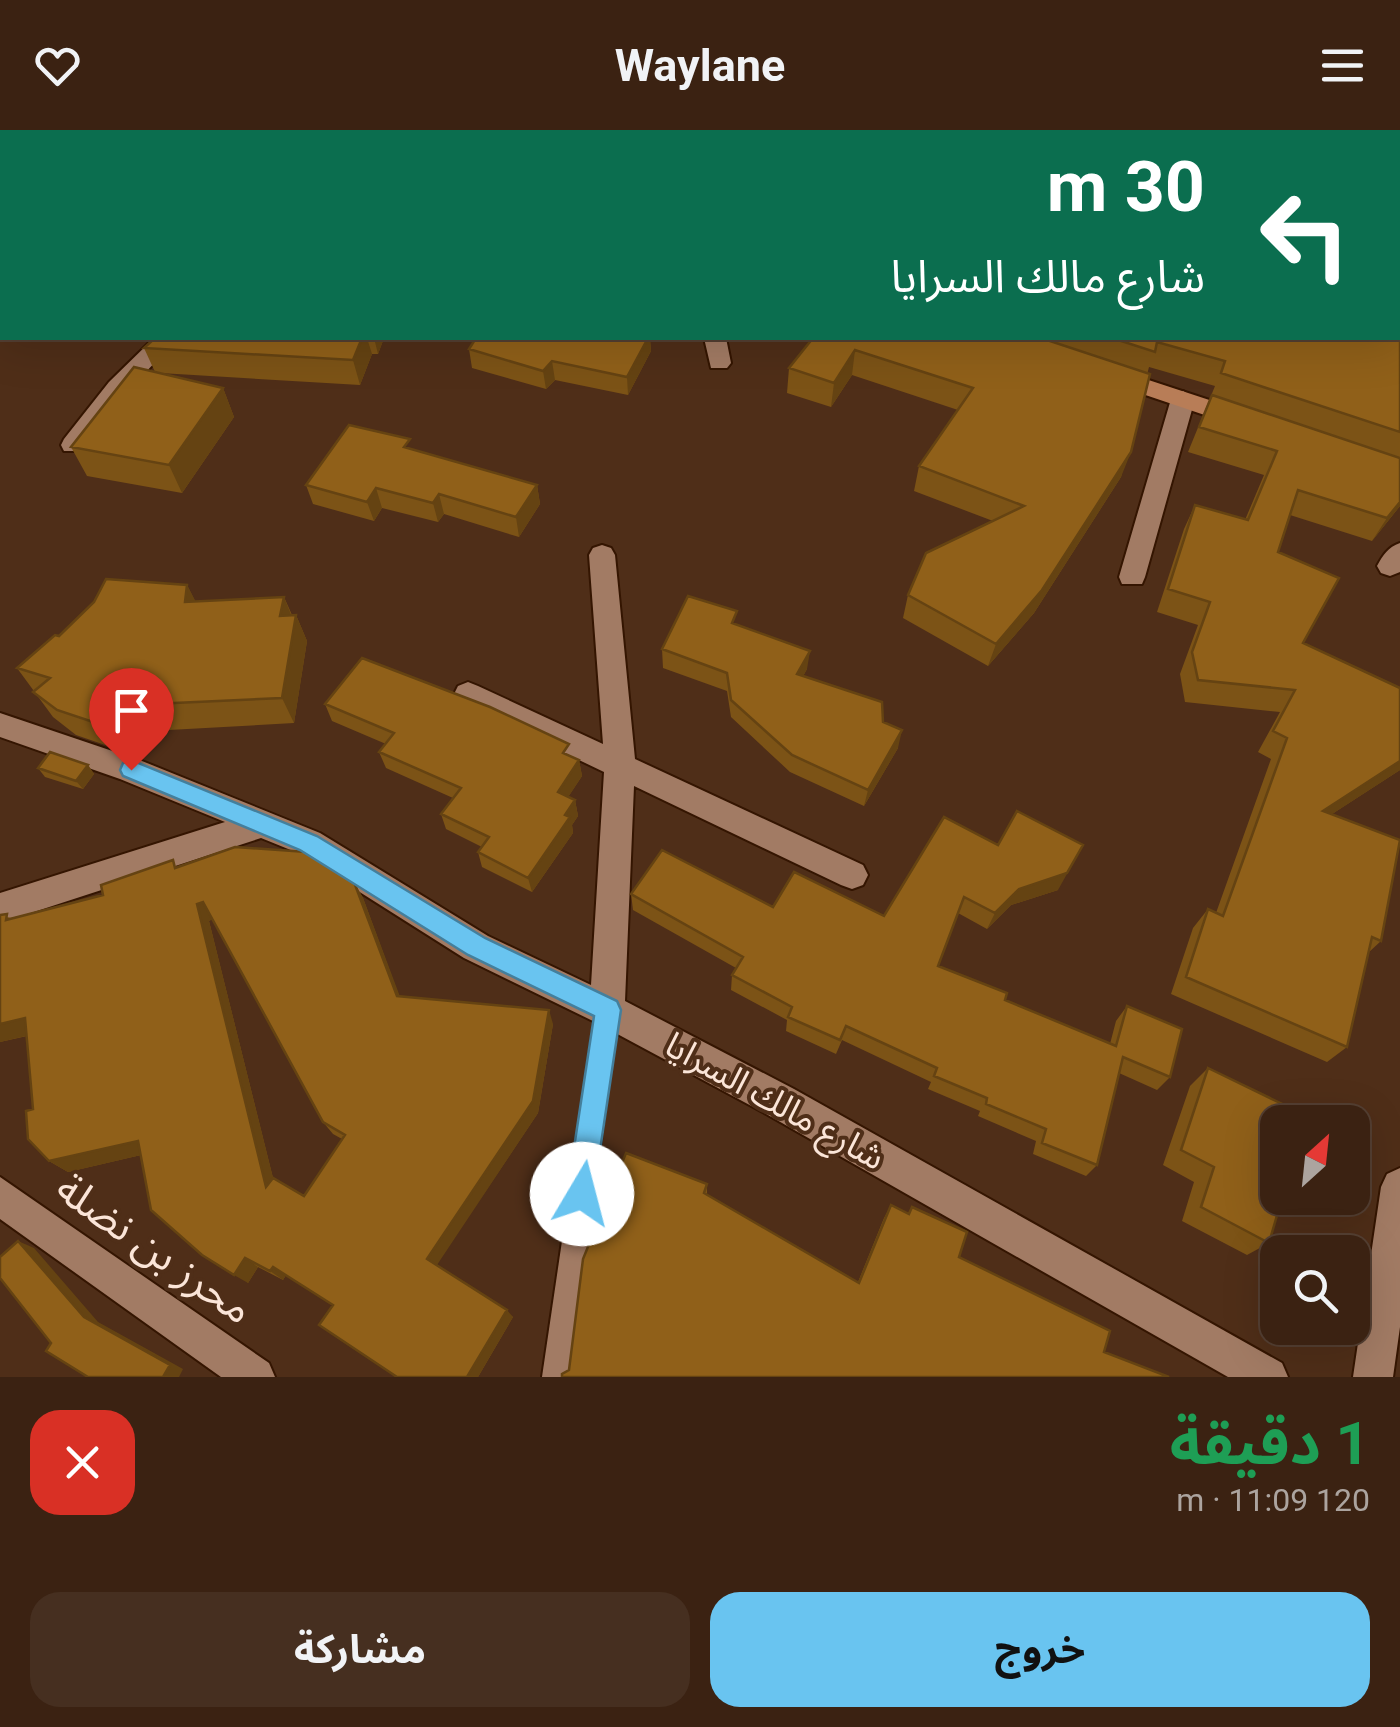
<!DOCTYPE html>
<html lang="ar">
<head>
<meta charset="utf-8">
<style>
  body { margin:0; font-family:Roboto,"Noto Sans Arabic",sans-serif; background:#462f20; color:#f1f3f6; direction:rtl; height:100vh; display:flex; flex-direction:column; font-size:38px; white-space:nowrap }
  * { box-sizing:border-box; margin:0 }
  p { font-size:32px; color:#aca49f }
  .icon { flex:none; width:55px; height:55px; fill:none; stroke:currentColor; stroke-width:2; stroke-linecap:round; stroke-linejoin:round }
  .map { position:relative; height:1247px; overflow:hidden; direction:ltr }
  .details { display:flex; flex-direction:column; background:#3b2212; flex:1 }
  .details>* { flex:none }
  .guide { position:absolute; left:0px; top:0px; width:1400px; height:210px; box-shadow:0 10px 40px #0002,0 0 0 2px #543f32; direction:rtl; background:#0b6e4f; color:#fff; overflow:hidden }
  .needle { width:65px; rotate:27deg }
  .buttons { position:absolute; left:1260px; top:975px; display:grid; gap:20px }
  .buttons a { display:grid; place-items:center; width:110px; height:110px; border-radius:20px; background:#3b2212; box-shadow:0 10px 40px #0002,0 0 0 2px #543f32; font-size:50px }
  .pin { position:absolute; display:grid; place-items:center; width:85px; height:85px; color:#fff; margin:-102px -42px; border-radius:50% 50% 50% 0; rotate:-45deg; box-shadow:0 0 10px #0007 }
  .pin .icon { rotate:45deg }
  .me { position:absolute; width:110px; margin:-55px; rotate:8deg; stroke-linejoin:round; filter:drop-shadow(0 0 8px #0008) }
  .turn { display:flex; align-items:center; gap:35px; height:210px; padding:0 30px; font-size:45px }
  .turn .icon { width:130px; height:130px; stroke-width:2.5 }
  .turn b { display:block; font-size:70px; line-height:85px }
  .round { display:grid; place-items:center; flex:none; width:105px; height:105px; border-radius:30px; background:#462f20 }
  .overview { display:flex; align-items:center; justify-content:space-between; height:170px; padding:0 30px }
  h1 { font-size:60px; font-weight:700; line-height:75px; color:#1e9e55 }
  .primary-button { display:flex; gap:20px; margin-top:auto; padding:20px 30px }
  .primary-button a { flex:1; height:115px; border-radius:30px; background:#69c4f0; color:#111; font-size:40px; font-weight:700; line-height:115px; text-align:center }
  .primary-button a+a { background:#462f20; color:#f1f3f6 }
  header { display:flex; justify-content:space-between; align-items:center; height:130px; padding:0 30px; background:#3b2212; font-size:45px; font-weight:700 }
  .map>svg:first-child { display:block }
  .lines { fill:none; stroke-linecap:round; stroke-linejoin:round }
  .lane-casing { stroke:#341501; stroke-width:4 }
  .street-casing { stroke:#341501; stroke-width:4 }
  .secondary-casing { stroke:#341501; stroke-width:4 }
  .highway-casing { stroke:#341501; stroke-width:4 }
  .lane { fill:#a27b64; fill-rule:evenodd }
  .street { fill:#a27b64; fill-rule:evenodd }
  .secondary { fill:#b87d57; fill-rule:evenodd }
  .highway { fill:#ec823a; fill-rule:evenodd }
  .wall { fill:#7c5316; fill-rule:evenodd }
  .shaded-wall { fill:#654312 }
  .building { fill:#906019; stroke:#654312; stroke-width:2.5; fill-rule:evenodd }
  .route { fill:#69c4f0; stroke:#447f9c; stroke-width:2.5 }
  .labels { text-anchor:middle; stroke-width:8; stroke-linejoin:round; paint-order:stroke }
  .street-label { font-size:35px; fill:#fbe5d8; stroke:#4f2e18 }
  .near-street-label { font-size:42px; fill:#fbe5d8; stroke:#4f2e18 }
</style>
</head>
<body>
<header><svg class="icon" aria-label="menu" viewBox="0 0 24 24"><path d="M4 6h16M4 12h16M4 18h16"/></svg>Waylane<svg class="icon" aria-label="heart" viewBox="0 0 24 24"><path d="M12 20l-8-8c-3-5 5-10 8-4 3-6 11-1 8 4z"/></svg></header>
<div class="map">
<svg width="1400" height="1247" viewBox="0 0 1400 1247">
  <rect width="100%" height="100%" fill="#4f2e18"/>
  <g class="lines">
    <defs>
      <path id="lane" d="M607,869L615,872L618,880L570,1247H542L596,880L599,872Z"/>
      <path id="street" d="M54,0H78L80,2H56Z
        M154,208H178L125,264L82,321H64L61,315L64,309L109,252Z
        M704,208H726L731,233L727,238H711Z
        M1183,261L1195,269L1145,447L1142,454H1122L1119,447L1171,269Z
        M1400,413V442L1390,446L1381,443L1377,436C1383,425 1388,417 1400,413Z
        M602,415L611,418L615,425L635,629L863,735L868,745L863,755L852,759L841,755L634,656L625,871L794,959L1282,1233L1288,1247H1228L768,985L595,892L464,828L298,723L261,708L0,793V763L225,692L120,649L0,607V583L142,631L320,703L488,806L591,855L604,642L458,572L454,564L458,556L468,552L478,556L603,614L589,425L593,418Z
        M1400,1038V1197L1393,1247H1353L1381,1057L1387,1044Z
        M0,1047L269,1233L275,1247H221L0,1089Z"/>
      <path id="secondary" d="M335,0H359L361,2H337Z
        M1109,237L1255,285L1258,291L1246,299L1101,250L1097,245L1101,240Z"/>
      <path id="highway" d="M1291,0H1317L1319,2H1293Z
        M1359,0H1384L1386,2H1361Z
        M1398,3L1400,4V16L1398,15Z
        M1398,26L1400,27V39L1398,38Z"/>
    </defs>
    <use href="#lane" class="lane-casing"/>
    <use href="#street" class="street-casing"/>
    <use href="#secondary" class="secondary-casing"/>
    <use href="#highway" class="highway-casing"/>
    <use href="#lane" class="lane"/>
    <use href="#street" class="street"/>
    <use href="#secondary" class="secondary"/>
    <use href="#highway" class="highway"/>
  </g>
  <path class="wall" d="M1400,144V376L1372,411L1290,385L1278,422L1303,513L1400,558V640L1332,684L1381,811L1368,823L1347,917L1327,932L1171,864L1193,798L1208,779L1216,783L1271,629L1258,622L1280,582L1185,572L1180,544L1198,495L1157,482L1184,399L1195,375L1245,390L1264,345L1188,322L1215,256L1149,237L1121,347L1034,483L988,536L903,488L908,465L993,391L914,361L919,336L958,280L852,245L831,277L787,263L789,238L813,208H1398Z
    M155,208H384L378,224H372L360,255L160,243L223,258L234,287L182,363L87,346L71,317L155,242L144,218Z
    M650,209L651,221L628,265L555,250L546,259L472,238L469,219Z
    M412,319L537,355L540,374L519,407L444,384L438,392L382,378L374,391L313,374L306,355Z
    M187,455L195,471L284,467L292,485H296L307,511L294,593L169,600L165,605L145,599L131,612L121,607L114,618L76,605L53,587L17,538L59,506Z
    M737,495L807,539L803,546L883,592L898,618L864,676L790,642L731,587L727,561L663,538L662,519Z
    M325,574L571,626L579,630L582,646L568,667L575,670L578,686L572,695L573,703L532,762L482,737L478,722L482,717L446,699L441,684L453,668L386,638L379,622L386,614L332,591Z
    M88,635L94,644L83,659L45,647L38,638Z
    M944,687L1058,760L1011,775L987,799L958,783L938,836L1005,870L1110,914L1116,891L1127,876L1170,947L1157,960L1119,943L1097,1035L1086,1046L1033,1024L1036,1011L978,986L980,981L928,959L931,952L842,910L836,924L786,901L787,890L731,860L732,845L736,838L633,780L631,764L884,786Z
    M178,737L354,752L363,768L399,866L553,894L538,983L436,1135L513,1187L478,1247H397L332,1175L286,1145L283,1150L258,1137L248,1153L141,1025L68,1042L49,1031L33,979L27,906L0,912V785L11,788L103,765ZM212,789L323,992L333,1004L342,1009L304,1066L273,1048L209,791Z
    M1208,938L1269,1113L1247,1125L1182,1091L1194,1052L1163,1035L1190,956Z
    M707,1054V1065L858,1152L884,1088L891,1075L908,1083L912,1077L959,1127L569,1240Z"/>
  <path class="shaded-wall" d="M362,208H367L372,224L360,255L353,230Z
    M374,208H384L378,224Z
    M643,208H652L650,209L651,221L628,265L627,247Z
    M855,220L852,245L831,277L834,253Z
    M552,231L555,250L546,259L543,241Z
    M223,258L234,287L182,363L169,335Z
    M1131,322L1121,347L1034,483L988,536L996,514Z
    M537,355L540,374L519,407L516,387Z
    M376,358L382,378L374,391L367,372Z
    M439,364L444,384L438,392L433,373Z
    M1400,372V376L1372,411L1387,388Z
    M187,455L201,482L185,472Z
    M284,467L294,492L296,485L307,511L294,593L282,568L280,486Z
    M810,521L807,539L795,562L797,544Z
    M128,573L145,599L131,612L113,587Z
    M153,574L169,600L165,605L149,580Z
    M104,582L121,607L114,618L96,593Z
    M902,600L898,618L864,676L868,660Z
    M579,630L582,646L561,678L558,662Z
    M1400,631V640L1306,701L1323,681Z
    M88,635L94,644L83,659L76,651Z
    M575,670L578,686L572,695L573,703L532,762L528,748Z
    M1083,715L1058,760L1011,775L987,799L995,783L1019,759Z
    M354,752L363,768L405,880L397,866Z
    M203,772L215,788L209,791L278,1068L266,1057L197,774Z
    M549,880L553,894L538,983L435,1138L427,1129Z
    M25,888L43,902L0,912V894Z
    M138,1011L154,1022L68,1042L49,1031Z
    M18,1111L34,1118L98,1192L183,1239L179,1247H163L84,1187Z
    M245,1128L258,1137L248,1153L234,1145Z
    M273,1137L286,1145L283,1150L270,1141Z
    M507,1180L513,1187L478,1247H467Z"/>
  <path class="building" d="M449,0H577L574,2H446Z
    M856,0L882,1L933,0L931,2H854Z
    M1013,0H1069V2H1010Z
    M1398,144H1400V302L1221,243L1225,231L1157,212L1155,222L1112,208H1398Z
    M155,208H362L353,230L144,218Z
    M476,208H648L627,247L552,231L543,241L469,219Z
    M813,208H1041L1150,244L1131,322L1042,460L996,514L908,465L926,423L1024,376L919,336L973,258L855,220L834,253L789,238Z
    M134,237L223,258L169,335L71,317Z
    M1212,265L1400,328V372L1387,388L1298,360L1278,422L1339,448L1303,513L1400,558V631L1323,681L1400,710L1381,811L1372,807L1347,917L1186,847L1208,779L1223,786L1287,608L1273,601L1295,560L1198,550L1192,522L1210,472L1168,459L1195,375L1248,390L1277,321L1199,297Z
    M349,295L410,309L404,317L537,355L516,387L439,364L433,373L376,358L367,372L306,355Z
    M106,449L187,455L185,472L284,467L280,486L296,485L282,568L153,574L149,580L128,573L113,587L104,582L96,593L57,580L33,562L50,548L17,538L55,505L59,506L94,472Z
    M688,466L737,481L732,493L810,521L797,544L882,572L883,592L902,600L868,660L792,625L731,570L727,543L662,519Z
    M362,528L490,577L569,614L563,623L579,630L558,662L575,670L565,685L570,687L528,748L478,722L489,707L441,684L461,658L379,622L394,603L325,574Z
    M50,622L88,635L76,651L38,638Z
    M1017,681L1083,715L1067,743L1019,759L995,783L964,767L938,836L1007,863L1005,870L1116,916L1127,876L1182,899L1170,947L1123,927L1097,1035L1042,1013L1046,999L986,974L987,968L934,946L937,938L846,896L840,910L788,887L792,877L732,845L743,827L631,764L662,720L773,777L794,742L884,786L944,687L998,715Z
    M235,717L307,722L354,752L397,866L549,880L533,971L427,1129L507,1180L467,1247H397L319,1195L333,1175L273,1137L270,1141L245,1128L234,1145L202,1125L151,1080L138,1011L49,1031L28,1009L26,981L33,979L25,888L0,894V785L7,784L6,790L103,765L101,755L173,730L175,738ZM203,772L323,992L345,1005L304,1066L273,1048L266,1057L197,774Z
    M1208,938L1305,985L1303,992H1278V1068H1282L1269,1113L1201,1077L1214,1037L1181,1020Z
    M626,1023L707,1054L704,1063L859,1153L891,1075L909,1084L912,1077L967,1102L959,1127L1110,1201L1104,1222L1169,1247H562V1244L569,1240L583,1129Z
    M18,1111L84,1187L170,1235L163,1247H88L46,1221L51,1213L0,1148V1127Z"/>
  <path class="route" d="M131,630L317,706L485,808L617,871L621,880L592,1074L582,1078L571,1074L567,1064L594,886L468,825L300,720L123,646L120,640L123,633Z"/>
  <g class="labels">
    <g class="street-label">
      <text transform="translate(775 971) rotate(29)" y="12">شارع مالك السرايا</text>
    </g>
    <g class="near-street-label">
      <text transform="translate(155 1118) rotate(35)" y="15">محرز بن نضلة</text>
    </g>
  </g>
</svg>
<div class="buttons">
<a><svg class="needle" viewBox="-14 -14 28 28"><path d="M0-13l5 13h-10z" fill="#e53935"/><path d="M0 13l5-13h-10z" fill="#aca49f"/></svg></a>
<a><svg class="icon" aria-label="search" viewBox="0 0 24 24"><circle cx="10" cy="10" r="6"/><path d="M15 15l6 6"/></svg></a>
</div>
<div class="pin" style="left:131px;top:640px;background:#d93025"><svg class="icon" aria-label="arrive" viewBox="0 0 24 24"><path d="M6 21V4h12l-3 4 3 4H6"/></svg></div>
<svg class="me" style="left:582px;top:1064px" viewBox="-20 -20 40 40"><circle r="19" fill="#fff"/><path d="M0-13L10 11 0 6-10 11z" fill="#69c4f0"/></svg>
<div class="guide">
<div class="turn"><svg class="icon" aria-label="left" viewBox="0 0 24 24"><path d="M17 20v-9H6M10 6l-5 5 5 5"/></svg><div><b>30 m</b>شارع مالك السرايا</div></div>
</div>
</div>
<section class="details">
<div class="overview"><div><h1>1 دقيقة</h1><p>120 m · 11:09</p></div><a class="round" style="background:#d93025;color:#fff"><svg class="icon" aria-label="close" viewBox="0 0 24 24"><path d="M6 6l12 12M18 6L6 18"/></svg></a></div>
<div class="primary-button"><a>خروج</a><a>مشاركة</a></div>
</section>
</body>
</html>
